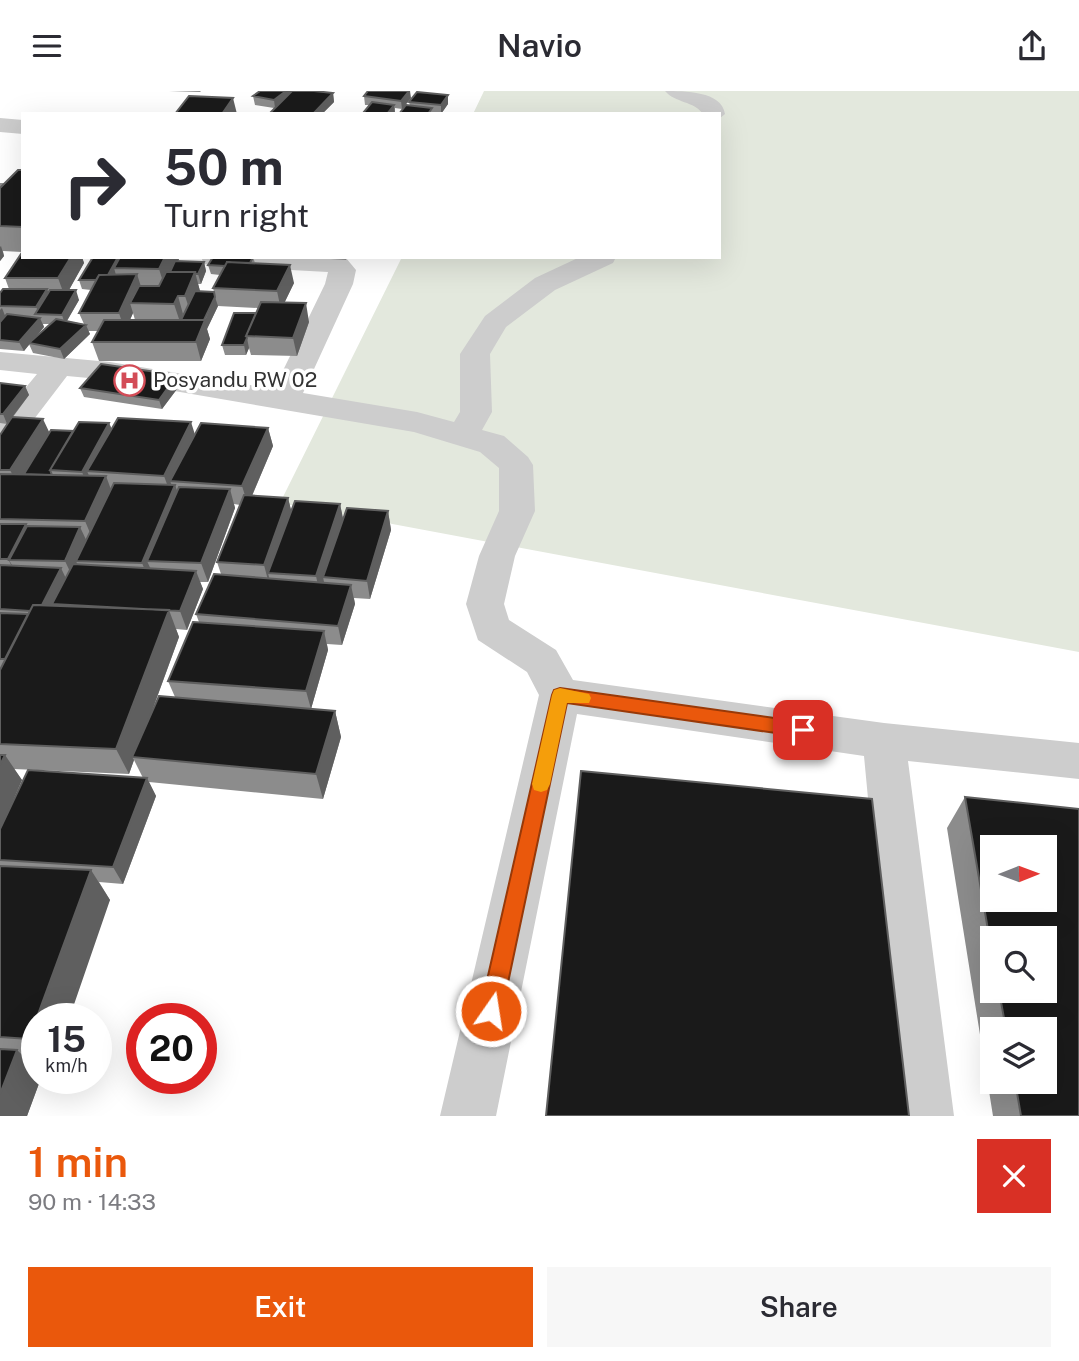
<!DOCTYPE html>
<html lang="en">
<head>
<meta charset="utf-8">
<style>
  body { margin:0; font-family:"Public Sans",sans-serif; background:#f7f7f7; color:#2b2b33; height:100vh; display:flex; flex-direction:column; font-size:26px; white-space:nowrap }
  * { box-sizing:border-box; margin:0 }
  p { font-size:23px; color:#7c7c81 }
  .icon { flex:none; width:38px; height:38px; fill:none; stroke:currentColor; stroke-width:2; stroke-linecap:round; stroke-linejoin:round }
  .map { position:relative; height:1025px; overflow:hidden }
  .drawer { display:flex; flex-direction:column; background:#fff; flex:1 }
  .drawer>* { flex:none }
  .guide { position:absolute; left:21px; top:21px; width:700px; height:147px; border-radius:0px; box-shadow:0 7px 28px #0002; background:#fff; color:#2b2b33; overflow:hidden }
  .needle { width:46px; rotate:89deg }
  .fabs { position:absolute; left:980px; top:744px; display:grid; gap:14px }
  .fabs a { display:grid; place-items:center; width:77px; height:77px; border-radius:0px; background:#fff; box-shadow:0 7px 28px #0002; font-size:35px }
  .speed { position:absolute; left:21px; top:912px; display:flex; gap:14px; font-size:35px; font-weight:700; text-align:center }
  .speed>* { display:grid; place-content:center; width:91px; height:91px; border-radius:50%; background:#fff; box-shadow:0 7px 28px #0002; line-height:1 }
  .speed small { font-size:18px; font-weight:400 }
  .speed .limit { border:10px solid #d22; background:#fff; color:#111 }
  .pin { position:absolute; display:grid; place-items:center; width:60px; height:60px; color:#fff; margin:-30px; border-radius:14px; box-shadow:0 4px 10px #0006 }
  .me { position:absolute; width:77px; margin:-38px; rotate:13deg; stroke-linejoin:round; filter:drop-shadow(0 0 5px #0008) }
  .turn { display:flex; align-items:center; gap:24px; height:147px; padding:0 28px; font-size:32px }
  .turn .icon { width:91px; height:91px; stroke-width:2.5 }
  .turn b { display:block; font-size:49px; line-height:60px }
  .round { display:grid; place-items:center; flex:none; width:74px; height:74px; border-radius:0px; background:#f7f7f7 }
  .overview { display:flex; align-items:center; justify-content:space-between; height:119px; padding:0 28px }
  h1 { font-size:42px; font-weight:600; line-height:52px; color:#ea580c }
  .cta { display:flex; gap:14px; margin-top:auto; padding:14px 28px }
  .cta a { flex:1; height:80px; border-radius:0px; background:#ea580c; color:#fff; font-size:28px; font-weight:600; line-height:80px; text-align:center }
  .cta a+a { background:#f7f7f7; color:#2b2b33 }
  header { display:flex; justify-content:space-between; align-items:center; height:91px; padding:0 28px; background:#fff; font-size:32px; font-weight:600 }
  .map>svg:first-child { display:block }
  .green { fill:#e3e8dd }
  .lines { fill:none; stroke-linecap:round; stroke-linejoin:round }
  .minor { fill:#cdcdcd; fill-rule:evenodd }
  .wall { fill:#8c8c8c; fill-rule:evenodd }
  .shaded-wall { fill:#5f5f5f }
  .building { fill:#1a1a1a; stroke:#5f5f5f; stroke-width:2; fill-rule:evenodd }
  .route { fill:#ea580c; stroke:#983908; stroke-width:2 }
  .slow { fill:#f59e0b }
  .labels { text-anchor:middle; stroke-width:7; stroke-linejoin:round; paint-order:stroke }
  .poi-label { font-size:21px; fill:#333; stroke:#fff; text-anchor:start }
</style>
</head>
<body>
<header><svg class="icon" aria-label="menu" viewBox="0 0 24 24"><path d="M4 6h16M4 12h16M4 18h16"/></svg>Navio<svg class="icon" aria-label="share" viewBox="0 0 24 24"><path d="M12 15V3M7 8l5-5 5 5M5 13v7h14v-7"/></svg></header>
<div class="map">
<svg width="1079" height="1025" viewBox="0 0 1079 1025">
  <rect width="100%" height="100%" fill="#fff"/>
  <path class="green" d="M484,0H1079V561L280,412L402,166H719V23H473Z"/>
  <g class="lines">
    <path class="minor" d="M665,0C684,0 722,0 725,23L719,28V23H703C694,10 675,12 665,0Z
      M0,27L23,29V43L0,41Z
      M580,166H616L613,172L555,199L506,236L490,263L492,321L482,339L504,345L528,366L533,374L535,420L515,465L504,513L509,529L556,559L573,589L884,632L1079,652V688L908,670L954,1025H898L864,665L577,623L496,1025H440L539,604L527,581L478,549L466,513L479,465L499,420V377L480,361L414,341L110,289L67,285L12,357L0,361V328L37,283L0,279V261L110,271L274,298L325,193L328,181L214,175L204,173L201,166L346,167L356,179L353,193L303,302L417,321L454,331L460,321V263L485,225L535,187Z"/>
  </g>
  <path class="wall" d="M169,0H201L200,1Z
    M333,2L334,11L322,23H269L274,17L255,14L253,5Z
    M364,5L411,7L402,18L395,17V23H363L369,14H365Z
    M409,11L448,13L441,23L433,22L410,15Z
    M23,79V166H82L84,172L69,199L79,209L67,230L84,233L79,222L91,199L82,198L79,189L93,166H180L178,170L204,171L206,180L201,193H198L200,200L214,201L213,197L220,184L211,183L208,174L253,166L255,172L294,192L284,212L309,231L297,265L251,264L249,257L246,264H225L222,254L256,222L258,217L218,215L207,238L210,248L201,270H99L92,251L98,240H88L90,243L64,268L33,262L29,253L24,260L0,258V215L9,198L5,187L22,161L3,160L4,165L0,170V92H5ZM133,222L135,229H130ZM43,233H50L34,247L44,236Z
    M277,166H304L303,168Z
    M315,166H347L346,169L315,167Z
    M177,284L180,294L162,318L84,306L80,297Z
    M0,292L25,295L29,304L13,326L50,342L73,340L109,332L112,338L195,343L268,337L273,355L252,405L288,407L291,420L340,413L343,428L388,420L391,439L370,508L354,507L355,513L342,554L327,553L328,559L311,618L335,620L341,646L323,708L149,691L156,705L123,793L99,791L110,809L37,928V971H29L37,978V987H41L27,1025H0V344L7,333L0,332ZM234,413L240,414L217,471L221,483L196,523L199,531L168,590L175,606L151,623L179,546L176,538L187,539L203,498L200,491H208L235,417ZM134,669L143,687L8,720L22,689L14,678L129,683Z
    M965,706L1079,718V1025H993L947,737ZM992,756H1045V808H992ZM992,847H1045V900H992ZM992,938H1045V990H992Z"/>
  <path class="shaded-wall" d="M286,0H293L275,17L274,9Z
    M409,0H410L411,7L402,18L401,10Z
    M333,2L334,11L322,23H313Z
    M448,4V13L441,23V14Z
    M233,7L237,23H222Z
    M394,14L395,23H387Z
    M1,155L4,165L0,170V156Z
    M71,166H82L84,172L65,206L58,187Z
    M118,166H120L114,177L116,184L104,189Z
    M165,166H180L165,197L159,178Z
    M204,171L206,180L201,193L198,183Z
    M290,174L294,192L281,219L277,200Z
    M195,181L200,200L191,223L185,205Z
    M137,183L143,202L130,212L133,222L125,240L119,222Z
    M47,198L51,208L40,224L36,216Z
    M76,199L79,209L65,233L62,224Z
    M178,205L183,223L180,231L174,213Z
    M215,206L218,215L207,238L210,248L201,270L196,251Z
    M306,212L309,231L297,265L293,247Z
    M2,217L6,227L0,234V219Z
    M40,227L44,236L24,260L19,251Z
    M86,234L90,243L64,268L60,258Z
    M247,247L249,257L246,264L244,254Z
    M177,284L180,294L162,318L159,309Z
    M25,295L29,304L7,333L3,323Z
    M43,328L52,347L20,398L10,379Z
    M191,331L197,350L170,390L174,399L175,394L182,413L147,470L153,483L150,491L142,472L171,404L164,385Z
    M109,332L117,351L87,380L93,394L90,400L82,381Z
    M268,337L273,355L248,414L242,395Z
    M106,385L113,404L93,449L85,430Z
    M230,398L235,417L208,491L201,472Z
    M288,407L293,426L268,482L270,490L269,493L264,474Z
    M340,413L344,432L323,486L324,491L320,504L316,485Z
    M388,420L391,439L370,508L367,490Z
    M26,433L35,452L9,469L19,486L18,487L8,468Z
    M80,436L89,455L76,470L79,477L74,489L65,470Z
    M61,477L70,496L52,513L57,522L39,520Z
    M196,480L203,498L187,539L180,520Z
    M351,494L355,513L342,554L338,535Z
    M169,519L179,546L135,666H132L134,669L129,683L116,658Z
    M324,540L328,559L311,618L306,600Z
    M335,620L341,646L323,708L316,683Z
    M5,664L22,689L0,739V674Z
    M147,687L156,705L123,793L113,776Z
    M91,779L110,809L69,928H37V955L29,948Z
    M17,959L37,978V987H41L27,1025H0V1003Z"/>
  <path class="building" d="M260,0H286L274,9L253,5Z
    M292,0H314L333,2L313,23H269Z
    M368,0H409L401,10L364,5Z
    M417,1L448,4L441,14L409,11Z
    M189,5L233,7L222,23H175Z
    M372,11L394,14L387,23L363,22Z
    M406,14L432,17L428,23H399Z
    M18,79H23V136L0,135V97Z
    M23,160V166H71L58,187H5Z
    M93,166H118L108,184H99L96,189H79Z
    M120,166H165L159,178L114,177Z
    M213,166H253L250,172L227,171L225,175L208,174Z
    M175,170L204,171L198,183H196L195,181H170Z
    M227,171L290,174L277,200L213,197Z
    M166,181H195L185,205H178L174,213L130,212L139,195H159Z
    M137,183L119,222H79L99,184Z
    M3,198H47L36,216L0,215V202Z
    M50,199H76L62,224L35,223Z
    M195,200L214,201L215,206L204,229H181Z
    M261,211L306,212L293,247L246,245Z
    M234,222H256L246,245L247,247L244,254H222Z
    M7,223L40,227L19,251L0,249V231Z
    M56,228L86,234L60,258L29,252Z
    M104,229H205L196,251H92Z
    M101,273L177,284L159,309L80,297Z
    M0,292L25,295L3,323H0Z
    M12,326L43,328L10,379H0V344Z
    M118,327L191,331L164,385L87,380Z
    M79,331L109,332L82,381L50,379Z
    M201,332L268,337L242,395L170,390Z
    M51,339L73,340L50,379L52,384L24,383Z
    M0,383L106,385L85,430L0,428Z
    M114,392L175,394L142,472L76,470Z
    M179,396L230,398L201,472L147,470Z
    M244,404L288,407L264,474L217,471Z
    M295,410L340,413L316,485L268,482Z
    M347,417L388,420L367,490L323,486Z
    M0,433H26L8,468H0Z
    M27,435L80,436L65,470L9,469Z
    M73,473L196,480L180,520L52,513Z
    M0,474L61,477L42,514H33L30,520L0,518Z
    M214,483L351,494L338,535L196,523Z
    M33,514L169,519L116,658L0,653V579Z
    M0,522L28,523L5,568H0Z
    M193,531L324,540L306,600L168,590Z
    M159,605L335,620L316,683L132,666Z
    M0,664H5L0,674Z
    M28,679L147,687L113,776L0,769V738Z
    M581,680L872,708L909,1025H546Z
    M965,706L1079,718V1025H1021L1015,990H1045V938H1006L999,900H1045V847H992V862ZM992,756H1045V808H992Z
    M0,775L91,779L29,948L0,946Z
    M0,958L17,959L0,1003Z"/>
  <path class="route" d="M560,597L803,631L809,634L812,639L809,644L803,646L567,612L502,920L498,927L491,931L483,927L480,920L552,604L554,599Z"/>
  <path class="slow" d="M560,597L589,603L591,607L589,612H567L550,693L547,699L541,701L534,699L532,693L552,604L554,599Z"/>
  <defs>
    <symbol id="hospital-ring" viewBox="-11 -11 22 22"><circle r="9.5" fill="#fff" stroke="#d34c57" stroke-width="1.5"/><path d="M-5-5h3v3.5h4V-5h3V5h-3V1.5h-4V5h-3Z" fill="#d34c57"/></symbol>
  </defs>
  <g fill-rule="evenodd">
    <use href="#hospital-ring" x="112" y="272" width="35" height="35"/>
  </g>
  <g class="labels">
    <g class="poi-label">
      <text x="153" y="296">Posyandu RW 02</text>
    </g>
  </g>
</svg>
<div class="fabs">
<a><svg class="needle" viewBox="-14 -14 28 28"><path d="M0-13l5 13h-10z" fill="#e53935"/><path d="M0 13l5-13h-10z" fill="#7c7c81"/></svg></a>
<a><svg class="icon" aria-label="search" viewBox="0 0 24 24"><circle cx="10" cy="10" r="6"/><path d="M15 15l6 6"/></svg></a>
<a><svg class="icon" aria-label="layers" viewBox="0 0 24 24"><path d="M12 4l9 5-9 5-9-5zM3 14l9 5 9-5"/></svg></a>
</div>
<div class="speed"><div>15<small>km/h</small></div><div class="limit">20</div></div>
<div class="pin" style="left:803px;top:639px;background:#d93025"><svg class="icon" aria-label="arrive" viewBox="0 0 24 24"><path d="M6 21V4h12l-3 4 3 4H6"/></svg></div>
<svg class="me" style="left:491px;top:920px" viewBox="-20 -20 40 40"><circle r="17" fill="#ea580c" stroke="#fff" stroke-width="3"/><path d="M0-11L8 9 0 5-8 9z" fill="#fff"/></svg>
<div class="guide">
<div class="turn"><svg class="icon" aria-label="right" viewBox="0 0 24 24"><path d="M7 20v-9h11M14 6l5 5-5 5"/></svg><div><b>50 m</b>Turn right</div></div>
</div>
</div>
<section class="drawer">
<div class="overview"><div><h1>1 min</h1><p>90 m · 14:33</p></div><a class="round" style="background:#d93025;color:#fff"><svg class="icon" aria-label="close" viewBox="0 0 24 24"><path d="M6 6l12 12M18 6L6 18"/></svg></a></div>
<div class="cta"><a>Exit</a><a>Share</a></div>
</section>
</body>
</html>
